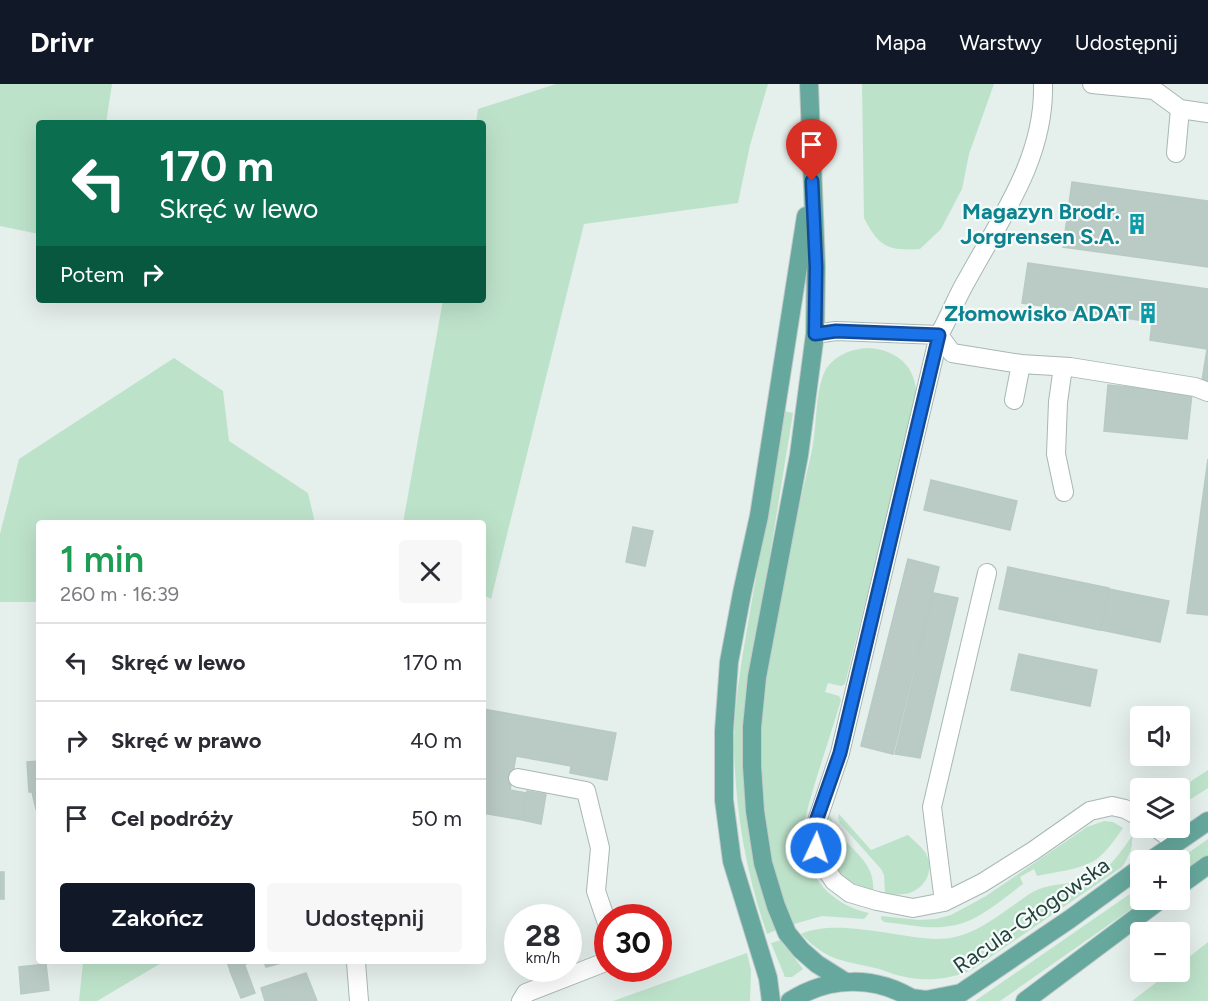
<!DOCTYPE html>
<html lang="pl">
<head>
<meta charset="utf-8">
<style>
  body { margin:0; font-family:Figtree,sans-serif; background:#f7f7f7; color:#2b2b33; height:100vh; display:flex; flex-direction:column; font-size:22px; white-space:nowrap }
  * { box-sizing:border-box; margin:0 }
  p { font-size:20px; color:#7c7c81 }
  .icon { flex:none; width:33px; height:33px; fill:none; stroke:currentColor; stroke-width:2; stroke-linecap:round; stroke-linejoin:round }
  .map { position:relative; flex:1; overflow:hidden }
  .side { position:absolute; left:36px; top:436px; width:450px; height:444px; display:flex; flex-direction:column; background:#fff; border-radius:6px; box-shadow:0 6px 24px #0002 }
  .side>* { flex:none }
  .guide { position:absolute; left:36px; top:36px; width:450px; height:183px; border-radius:6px; box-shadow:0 6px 24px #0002; background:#0b6e4f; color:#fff; overflow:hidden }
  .buttons { position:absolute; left:1130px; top:622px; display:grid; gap:12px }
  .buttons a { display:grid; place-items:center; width:60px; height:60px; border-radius:6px; background:#fff; box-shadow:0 6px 24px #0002; font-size:30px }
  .speed { position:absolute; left:504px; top:820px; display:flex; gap:12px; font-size:30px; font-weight:700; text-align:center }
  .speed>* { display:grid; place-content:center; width:78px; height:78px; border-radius:50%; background:#fff; box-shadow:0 6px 24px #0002; line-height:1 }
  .speed small { font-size:15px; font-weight:400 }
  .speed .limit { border:9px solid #d22; background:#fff; color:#111 }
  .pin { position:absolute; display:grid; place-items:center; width:51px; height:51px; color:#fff; margin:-62px -26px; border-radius:50% 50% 50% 0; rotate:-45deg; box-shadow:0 0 6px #0007 }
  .pin .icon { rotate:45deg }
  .me { position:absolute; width:66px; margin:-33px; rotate:3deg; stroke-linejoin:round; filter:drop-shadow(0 0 4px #0008) }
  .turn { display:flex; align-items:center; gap:21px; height:126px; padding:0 24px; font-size:27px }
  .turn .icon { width:78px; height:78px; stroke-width:2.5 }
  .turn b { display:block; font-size:42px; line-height:51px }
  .then { display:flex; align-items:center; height:57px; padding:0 24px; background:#0003; gap:12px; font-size:22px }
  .round { display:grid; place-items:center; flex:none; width:63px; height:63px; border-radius:6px; background:#f7f7f7 }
  .summary { display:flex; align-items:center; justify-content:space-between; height:102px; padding:0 24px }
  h1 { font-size:36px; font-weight:600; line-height:45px; color:#1e9e55 }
  .button { display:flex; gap:12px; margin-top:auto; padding:12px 24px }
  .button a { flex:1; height:69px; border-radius:6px; background:#111827; color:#fff; font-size:24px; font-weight:600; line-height:69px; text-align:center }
  .button a+a { background:#f7f7f7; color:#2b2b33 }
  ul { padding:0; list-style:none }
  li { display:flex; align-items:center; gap:18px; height:78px; padding:0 24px; border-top:2px solid #e1e1e2 }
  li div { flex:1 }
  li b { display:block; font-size:22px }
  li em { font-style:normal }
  header { display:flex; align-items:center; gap:36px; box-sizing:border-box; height:84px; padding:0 30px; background:#111827; color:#fff }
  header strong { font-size:28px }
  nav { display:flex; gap:33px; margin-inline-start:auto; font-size:21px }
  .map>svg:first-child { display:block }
  .green { fill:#bde2ca }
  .building { fill:#bacac5; stroke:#b7cac4; stroke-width:1.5 }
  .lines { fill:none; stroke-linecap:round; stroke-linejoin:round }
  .minor-casing { stroke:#a7b8b4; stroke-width:20 }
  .major-casing { stroke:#c1cac9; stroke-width:20 }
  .minor { stroke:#fff; stroke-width:18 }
  .major { stroke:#66a89d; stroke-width:18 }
  .route-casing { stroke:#114b97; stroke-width:15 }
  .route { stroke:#1a73e8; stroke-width:10 }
  .labels { text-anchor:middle; stroke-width:4.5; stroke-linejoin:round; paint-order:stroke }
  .culture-label { font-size:22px; font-weight:bold; fill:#0d838f; stroke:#f6fbf9; text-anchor:end }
  .street-label { font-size:22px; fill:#22433d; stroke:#f6fbf9 }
</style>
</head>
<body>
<header>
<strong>Drivr</strong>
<nav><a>Mapa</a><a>Warstwy</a><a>Udostępnij</a></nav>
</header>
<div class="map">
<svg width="1208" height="917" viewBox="0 0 1208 917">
  <rect width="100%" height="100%" fill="#e5efec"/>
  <path class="green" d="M0,0H112L106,39H39V150L0,142Z
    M556,0H768L750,61L738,119L584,140L491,515L483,511V440L403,439L443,216H483V39H476L478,25Z
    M862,0H994L969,70L962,105L941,145L920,165C888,167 879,163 864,134Z
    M869,264C894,266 913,279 916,305C919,324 902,375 897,395C879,463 862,531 845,600L841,602L828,599L825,608L839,612L841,616C832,647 821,678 812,709C808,723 804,737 804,750C803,791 831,821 869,829L864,835L822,832L794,840C789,829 783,818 779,806C766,767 762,721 761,680C758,574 789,469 812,366C817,342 815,311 824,289C833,271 851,265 869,264Z
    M174,274L223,307L229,357L308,409L315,439L39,440V518H0V450L19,375Z
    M784,327L793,329L750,594L776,846L767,850C746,789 735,726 734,661C734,613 744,564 752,516C763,453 774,390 784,327Z
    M1208,686V704L1183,720H1179V705Z
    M839,730L871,766L908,751C914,757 924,764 927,772C935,789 922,808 904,810C898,811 891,810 885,809L884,791L881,785L840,739L838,734Z
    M830,731C837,761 876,772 873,806C848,802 827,781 826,754C826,747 829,739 830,731Z
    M1104,737L1113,738L1123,744C1115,755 1106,769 1094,777C1078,786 1055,788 1037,792L1034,785L1020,793L1023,800C1001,816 978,838 950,842C929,846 906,840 884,838L881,835V832L919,836L936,835L951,831L986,812L1087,743Z
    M1132,752C1133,765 1129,772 1122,783L970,887C943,897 920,898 893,890C887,888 881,885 875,884C840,876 828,877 801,850C838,834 896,854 937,855C970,855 992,836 1018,818C1024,814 1031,808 1037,806C1057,797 1081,802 1099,790C1113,780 1122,766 1132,752Z
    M1208,755V771L1179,791V777H1177Z
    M1140,803V816H1144L1000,917H975Z
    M781,856L803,885L792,893H785L771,859Z
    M1208,858V917H1132L1170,888H1179V881Z
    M747,869L751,886L750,917H613Z
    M83,878H163L97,917H79Z"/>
  <path class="building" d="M1072,98L1208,117V183L1063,163Z
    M1028,179L1208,205V298L1202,297L1207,265L1150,256L1152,238L1022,219Z
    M1108,301L1192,309L1187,355L1104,347Z
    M1208,375V531L1187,529Z
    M931,396L1017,417L1010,446L924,426Z
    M633,443L653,447L645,482L626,478Z
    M908,475L939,483L893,670L861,662Z
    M1008,483L1109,504L1100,546L999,525Z
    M1109,505L1169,517L1160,558L1101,546Z
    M934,509L958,514L920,674L895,670Z
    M1019,570L1097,586L1090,622L1011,606Z
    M483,625L616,649L607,696L570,689L571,682L516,672L510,706L527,709L522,736L483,729Z
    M39,677V725H36L32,708H29L27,678Z
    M527,707L546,710L541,740L522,736Z
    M0,788H4V815H0Z
    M227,878H245L246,880L230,886Z
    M264,878H285L266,883Z
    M46,880L49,906L21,910L19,883Z
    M245,882L255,909L241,914L230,887Z
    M306,889L317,917H282L276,899Z
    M276,899L282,917H265L261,904Z"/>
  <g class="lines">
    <defs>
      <path id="minor" d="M1043,0C1045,73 1002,132 968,194C957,212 950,232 939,251L840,669L815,743L816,764L822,779L834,797L850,809L877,817L913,824L944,818L982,799L1033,767L1090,727L1112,722L1125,725L1140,733
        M1092,0L1154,6L1180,25L1176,69
        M1180,25L1208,29
        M815,250L836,247L939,251L952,269L1021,280L1070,283L1195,303L1208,308
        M1063,283L1058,318L1056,370L1064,408
        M1014,316L1021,280
        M518,694L586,707L600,764L596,807L608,842
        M1156,744L1176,758
        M944,818L932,723L987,489
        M356,878L359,917
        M521,917L526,909L608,877"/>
      <path id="major" d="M809,0L816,183L815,250L799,371L757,593L752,643V682L755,727L763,779L776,822L787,849L801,866L817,880L844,897
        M1150,777L1208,737
        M1179,802L1208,781
        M911,914L926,916L961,909L1070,835L1140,784
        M771,917L768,894L732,777L724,716V647L729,578L742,509L759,432L806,132
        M790,917C829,892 876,891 916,917
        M1025,917L1160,816"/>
    </defs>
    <use href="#minor" class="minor-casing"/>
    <use href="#major" class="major-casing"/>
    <use href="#minor" class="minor"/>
    <use href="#major" class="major"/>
  </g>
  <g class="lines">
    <defs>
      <path id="route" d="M812,97L816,183L815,250L836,247L939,251L840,669L814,743L816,764"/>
    </defs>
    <use href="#route" class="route-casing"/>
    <use href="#route" class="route"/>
  </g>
  <defs>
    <symbol id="building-bare" viewBox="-9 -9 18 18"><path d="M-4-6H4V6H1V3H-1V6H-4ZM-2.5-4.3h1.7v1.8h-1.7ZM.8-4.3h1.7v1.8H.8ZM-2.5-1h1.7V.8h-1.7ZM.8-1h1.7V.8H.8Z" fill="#0f9aa8" stroke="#f6fbf9" stroke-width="2.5" paint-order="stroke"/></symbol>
  </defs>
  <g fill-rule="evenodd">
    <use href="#building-bare" x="1122" y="125" width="30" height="30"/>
    <use href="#building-bare" x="1133" y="214" width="30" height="30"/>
  </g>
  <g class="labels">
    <g class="culture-label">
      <text x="1120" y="135">Magazyn Brodr.<tspan x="1120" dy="25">Jorgrensen S.A.</tspan></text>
      <text x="1131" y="237">Złomowisko ADAT</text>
    </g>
    <g class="street-label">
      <text transform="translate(1031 831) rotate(-35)" y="8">Racula-Głogowska</text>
    </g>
  </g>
</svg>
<div class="buttons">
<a><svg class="icon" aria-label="sound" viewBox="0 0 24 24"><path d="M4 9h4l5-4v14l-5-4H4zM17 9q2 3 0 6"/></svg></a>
<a><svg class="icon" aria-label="layers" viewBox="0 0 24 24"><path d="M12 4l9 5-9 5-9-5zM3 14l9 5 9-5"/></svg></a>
<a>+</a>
<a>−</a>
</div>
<div class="speed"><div>28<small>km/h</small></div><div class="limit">30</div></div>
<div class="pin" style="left:812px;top:97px;background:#d93025"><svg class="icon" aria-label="arrive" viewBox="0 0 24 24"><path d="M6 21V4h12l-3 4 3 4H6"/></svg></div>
<svg class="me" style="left:816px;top:764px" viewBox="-20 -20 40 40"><circle r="17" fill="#1a73e8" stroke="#fff" stroke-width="3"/><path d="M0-11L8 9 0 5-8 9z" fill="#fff"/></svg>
<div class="guide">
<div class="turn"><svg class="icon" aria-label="left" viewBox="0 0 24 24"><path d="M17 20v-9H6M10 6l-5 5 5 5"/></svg><div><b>170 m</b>Skręć w lewo</div></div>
<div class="then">Potem<svg class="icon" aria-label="right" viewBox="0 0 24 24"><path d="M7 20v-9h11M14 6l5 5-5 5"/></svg></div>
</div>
<section class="side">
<div class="summary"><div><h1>1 min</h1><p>260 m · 16:39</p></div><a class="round"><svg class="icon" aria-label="close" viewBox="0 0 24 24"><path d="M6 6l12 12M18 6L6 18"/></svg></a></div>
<ul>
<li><svg class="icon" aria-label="left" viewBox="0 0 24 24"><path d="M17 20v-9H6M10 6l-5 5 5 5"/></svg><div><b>Skręć w lewo</b></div><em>170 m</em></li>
<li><svg class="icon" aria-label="right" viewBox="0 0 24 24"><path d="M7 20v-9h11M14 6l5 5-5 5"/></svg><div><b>Skręć w prawo</b></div><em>40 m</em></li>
<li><svg class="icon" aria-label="arrive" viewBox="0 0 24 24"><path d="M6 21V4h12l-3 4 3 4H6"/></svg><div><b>Cel podróży</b></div><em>50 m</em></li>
</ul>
<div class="button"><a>Zakończ</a><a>Udostępnij</a></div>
</section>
</div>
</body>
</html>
